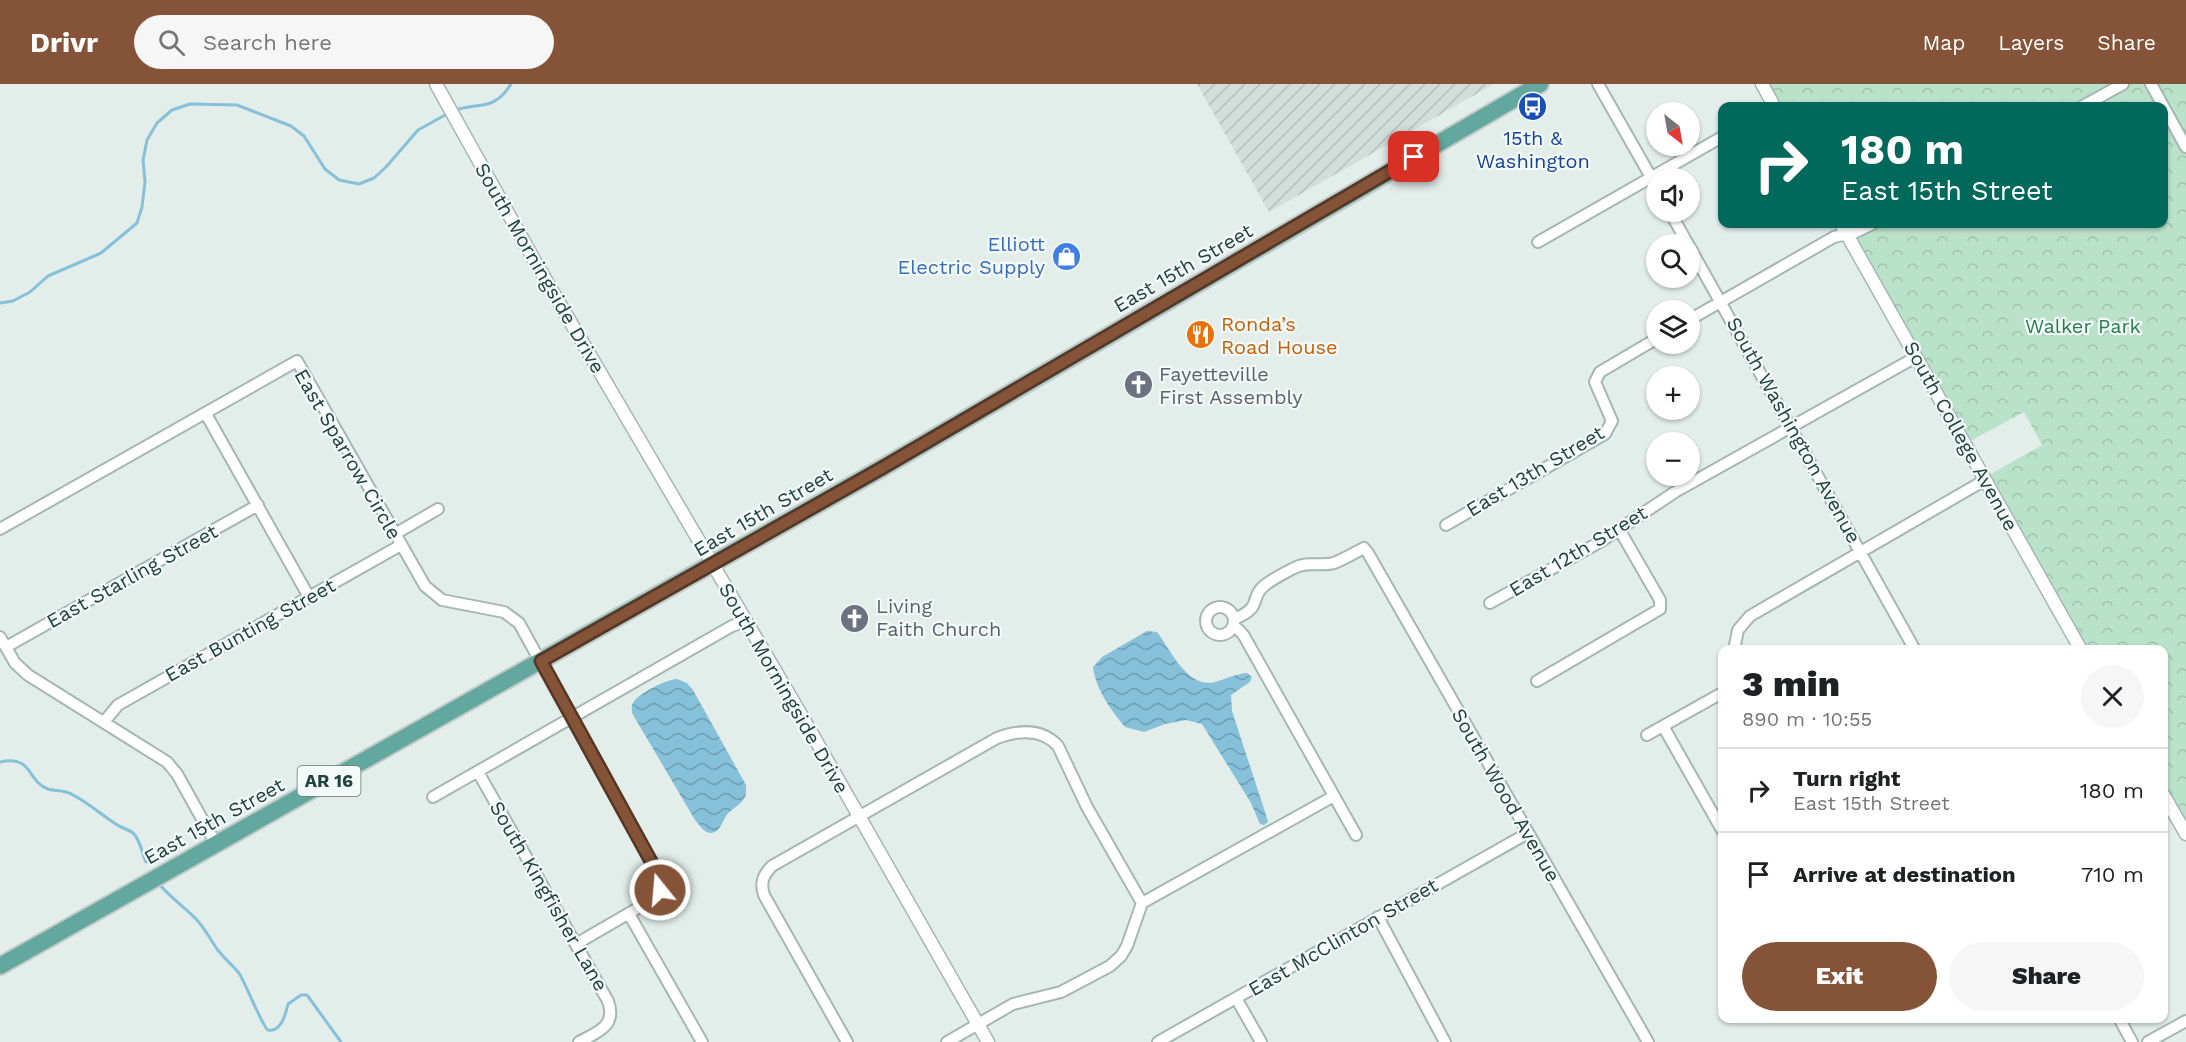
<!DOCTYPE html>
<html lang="en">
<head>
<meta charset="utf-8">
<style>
  body { margin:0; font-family:"Work Sans",sans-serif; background:#f6f6f6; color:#202124; height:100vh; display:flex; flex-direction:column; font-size:22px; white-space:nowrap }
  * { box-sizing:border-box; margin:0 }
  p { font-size:20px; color:#757577 }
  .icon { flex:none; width:33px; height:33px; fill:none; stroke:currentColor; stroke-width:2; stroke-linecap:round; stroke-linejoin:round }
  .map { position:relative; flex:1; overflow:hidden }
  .side { position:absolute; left:1718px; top:561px; width:450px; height:378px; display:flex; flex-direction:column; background:#fff; border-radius:12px; box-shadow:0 2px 4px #0004 }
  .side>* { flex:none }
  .guide { position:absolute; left:1718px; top:18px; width:450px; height:126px; border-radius:12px; box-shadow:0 2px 4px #0004; background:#00695c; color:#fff; overflow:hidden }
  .needle { width:39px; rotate:149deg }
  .tools { position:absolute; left:1646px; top:18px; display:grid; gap:12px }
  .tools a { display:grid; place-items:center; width:54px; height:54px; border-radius:50%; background:#fff; box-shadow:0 2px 4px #0004; font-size:30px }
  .pin { position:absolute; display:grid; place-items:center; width:51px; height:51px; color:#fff; margin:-26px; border-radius:12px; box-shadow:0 3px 9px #0006 }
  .me { position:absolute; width:66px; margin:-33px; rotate:343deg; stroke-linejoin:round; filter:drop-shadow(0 0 4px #0008) }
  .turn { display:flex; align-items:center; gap:21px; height:126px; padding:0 24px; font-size:27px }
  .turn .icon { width:78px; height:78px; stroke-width:2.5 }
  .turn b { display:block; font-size:42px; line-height:51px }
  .round { display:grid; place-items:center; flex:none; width:63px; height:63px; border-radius:32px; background:#f6f6f6 }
  .headline { display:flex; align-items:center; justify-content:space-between; height:102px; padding:0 24px }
  h1 { font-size:36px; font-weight:800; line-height:45px }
  .cta { display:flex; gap:12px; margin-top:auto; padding:12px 24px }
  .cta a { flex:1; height:69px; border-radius:36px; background:#845338; color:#fff; font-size:24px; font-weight:800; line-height:69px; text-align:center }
  .cta a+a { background:#f6f6f6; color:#202124 }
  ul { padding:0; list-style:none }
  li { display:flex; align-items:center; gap:18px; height:84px; padding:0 24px; border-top:2px solid #e0e0e0 }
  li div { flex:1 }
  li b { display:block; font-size:22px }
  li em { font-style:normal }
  header { display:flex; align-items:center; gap:36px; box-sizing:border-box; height:84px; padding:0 30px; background:#845338; color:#fff }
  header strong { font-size:28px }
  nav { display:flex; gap:33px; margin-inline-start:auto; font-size:21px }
  .search { width:420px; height:54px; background:#f6f6f6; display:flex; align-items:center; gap:15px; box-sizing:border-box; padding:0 21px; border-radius:33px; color:#757577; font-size:22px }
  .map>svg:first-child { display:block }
  .industrial { fill:url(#industrial-furrows) }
  .park { fill:url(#park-crowns) }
  .water { fill:url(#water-waves) }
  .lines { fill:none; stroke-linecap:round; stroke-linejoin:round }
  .stream { stroke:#86c1d9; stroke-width:3 }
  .minor-casing { stroke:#a5b7b3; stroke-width:14 }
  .tertiary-casing { stroke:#a5b7b3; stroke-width:15 }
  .primary-casing { stroke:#c1cac9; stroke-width:20 }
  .minor { stroke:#fff; stroke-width:10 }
  .tertiary { stroke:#fff; stroke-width:12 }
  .primary { stroke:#63a89f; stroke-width:16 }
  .route-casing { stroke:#563624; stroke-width:15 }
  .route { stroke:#845338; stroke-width:10 }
  .labels { text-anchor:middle; stroke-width:4.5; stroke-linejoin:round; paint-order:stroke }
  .shield { fill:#f4faf8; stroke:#607975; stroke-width:1.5 }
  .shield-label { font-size:18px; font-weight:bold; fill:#20423d }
  .transit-label { font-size:20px; fill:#164399; stroke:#f4faf8 }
  .shop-label { font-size:20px; fill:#366cbe; stroke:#f4faf8; text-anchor:end }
  .street-label { font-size:20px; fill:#20423d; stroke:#f4faf8 }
  .food-label { font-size:20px; fill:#c56008; stroke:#f4faf8; text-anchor:start }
  .park-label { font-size:20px; fill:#267d53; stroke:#f4faf8 }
  .worship-label { font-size:20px; fill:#5b616d; stroke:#f4faf8; text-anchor:start }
</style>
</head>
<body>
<header>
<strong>Drivr</strong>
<div class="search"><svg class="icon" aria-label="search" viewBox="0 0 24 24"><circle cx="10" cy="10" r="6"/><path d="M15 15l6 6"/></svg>Search here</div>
<nav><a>Map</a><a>Layers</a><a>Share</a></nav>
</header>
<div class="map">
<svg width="2186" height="958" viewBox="0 0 2186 958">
  <defs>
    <pattern id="industrial-furrows" width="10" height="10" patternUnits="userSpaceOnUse" patternTransform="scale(1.5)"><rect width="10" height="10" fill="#d1deda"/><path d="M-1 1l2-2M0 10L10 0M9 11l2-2" fill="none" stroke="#b3c0bc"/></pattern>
    <pattern id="park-crowns" width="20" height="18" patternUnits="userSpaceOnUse" patternTransform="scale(1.5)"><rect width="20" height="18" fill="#bae2ca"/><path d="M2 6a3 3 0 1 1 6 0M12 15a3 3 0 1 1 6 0" fill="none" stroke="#a0c3ae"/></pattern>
    <pattern id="water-waves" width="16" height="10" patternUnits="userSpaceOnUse" patternTransform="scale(1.5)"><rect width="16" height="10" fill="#86c1d9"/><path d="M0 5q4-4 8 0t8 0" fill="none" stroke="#6d9eb1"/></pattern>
  </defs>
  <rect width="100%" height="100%" fill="#e3eeeb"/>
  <path class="industrial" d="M1197,0H1494L1269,128Z"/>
  <path class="park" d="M1762,0H2186V750L2163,710V566L2081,565L1984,394L2042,361L2024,328L1965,360L1841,140H2163V22H1774Z"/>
  <path class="water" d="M1147,547L1157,548C1171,566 1187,605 1215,598C1226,595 1235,590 1247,589L1252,593L1250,598L1231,611L1232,627L1266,731L1268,738L1264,741L1260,740L1251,719L1202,640L1186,636L1165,640L1144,648L1125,643C1111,626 1096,606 1093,583L1102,573Z
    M677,595L687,599L693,606L746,701C746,706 747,710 744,715C739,722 731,725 726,732C722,738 719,750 710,749C703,748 699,740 695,736L632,629C632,624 631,623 633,619C637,610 667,595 677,595Z"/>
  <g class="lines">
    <path class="stream" d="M453,27C478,17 493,29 511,0
      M0,219L13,217L30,208L48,192L101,169L137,139L142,123L145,98L143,76L147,56L157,39L172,26L190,20L237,21L291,42L304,52L325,85L339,96L359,100L374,94L386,83L418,46L447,30
      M0,678C34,671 26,697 48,705C54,707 60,706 66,708C79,711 104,733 116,740C121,744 128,745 133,749C140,755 142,769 146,778
      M159,800C170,813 184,823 196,835C204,843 210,855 217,865C224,874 232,881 239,889C245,898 263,944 268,946C281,949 286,929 288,920L301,911H307L341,958"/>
    <defs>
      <path id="minor" d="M1598,0L1656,102
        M2151,0L2186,63
        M2083,22L2123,0
        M1670,128L1915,566
        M1538,158L1722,53
        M1689,236L1834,153L1856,148L1872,140
        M206,330L309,513
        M1446,441L1605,350L1612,337L1595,298L1600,288L1656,255
        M0,445L297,277L425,502L442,516L504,528L519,539L658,790L661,798L657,813L576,860
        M395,450L438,425
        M1490,519L1600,458L1675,408L1916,273
        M1206 537a14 14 0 1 1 28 0a14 14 0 1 1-28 0Z
        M1234,535C1264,523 1249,514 1264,502C1272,495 1283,490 1292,485C1308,476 1319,483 1334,479C1344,475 1354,469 1364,464L1368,469L1648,958
        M1233,542L1239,546L1244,552L1356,751
        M0,553L15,579L28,591L167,678L177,690L216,760
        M6,563L258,421
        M1734,566L1738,546L1750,532L1985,396
        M1537,597L1660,525V516L1619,445
        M104,638L118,621L401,461
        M1663,642L1722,746
        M1647,651L1722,609
        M478,688L608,917C617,942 598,948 579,958
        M433,713L732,542L746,537
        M629,830L702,958
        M1378,833L1445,958
        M1236,914L1261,958
        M2119,934L2132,958
        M847,958L764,811C760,799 763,791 772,782L997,654C1019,646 1042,644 1058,662L1087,723L1142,819
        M947,958L1013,920L1061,908L1110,882L1121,872L1127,862L1142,819L1334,712
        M1158,958L1528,749
        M2148,958L2186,937"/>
      <path id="tertiary" d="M436,0L537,181L803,634L988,958
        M1762,0L1774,22
        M1841,140L2081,566
        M2163,710L2186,750"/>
      <path id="primary" d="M0,882L882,384L1540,0"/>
    </defs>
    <use href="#minor" class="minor-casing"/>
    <use href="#tertiary" class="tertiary-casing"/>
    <use href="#primary" class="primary-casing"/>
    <use href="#minor" class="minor"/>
    <use href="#tertiary" class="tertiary"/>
    <use href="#primary" class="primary"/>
  </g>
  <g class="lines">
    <defs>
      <path id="route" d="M660,806L661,798L658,790L541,577L882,384L1414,73"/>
    </defs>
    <use href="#route" class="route-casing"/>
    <use href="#route" class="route"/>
  </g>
  <defs>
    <symbol id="bus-disc" viewBox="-11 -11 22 22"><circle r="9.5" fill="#1a4fb4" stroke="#f4faf8"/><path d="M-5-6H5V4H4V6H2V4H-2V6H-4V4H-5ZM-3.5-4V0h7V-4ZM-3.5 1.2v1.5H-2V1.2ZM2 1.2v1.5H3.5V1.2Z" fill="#fff"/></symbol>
    <symbol id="shop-disc" viewBox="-11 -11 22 22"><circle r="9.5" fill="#3f7fe0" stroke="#f4faf8"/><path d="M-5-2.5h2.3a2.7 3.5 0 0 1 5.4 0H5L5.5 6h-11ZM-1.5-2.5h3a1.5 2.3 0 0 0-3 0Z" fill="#fff"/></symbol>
    <symbol id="restaurant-disc" viewBox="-11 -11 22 22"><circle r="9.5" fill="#e8710a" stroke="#f4faf8"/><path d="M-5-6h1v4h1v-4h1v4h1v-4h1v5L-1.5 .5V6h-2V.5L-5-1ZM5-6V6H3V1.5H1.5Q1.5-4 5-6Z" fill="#fff"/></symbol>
    <symbol id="church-disc" viewBox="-11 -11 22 22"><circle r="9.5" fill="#6b7280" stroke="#f4faf8"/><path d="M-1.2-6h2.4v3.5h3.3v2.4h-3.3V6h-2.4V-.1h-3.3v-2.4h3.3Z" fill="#fff"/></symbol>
  </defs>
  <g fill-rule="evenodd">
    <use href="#bus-disc" x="1516" y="6" width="33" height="33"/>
    <use href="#shop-disc" x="1050" y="156" width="33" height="33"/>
    <use href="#restaurant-disc" x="1184" y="234" width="33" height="33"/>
    <use href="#church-disc" x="1122" y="284" width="33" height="33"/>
    <use href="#church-disc" x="838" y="518" width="33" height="33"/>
  </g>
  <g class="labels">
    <rect class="shield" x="297.5" y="682" width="63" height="30" rx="4.5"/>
    <g class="shield-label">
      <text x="329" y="703">AR 16</text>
    </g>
    <g class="transit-label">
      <text x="1533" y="61">15th &amp;<tspan x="1533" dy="23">Washington</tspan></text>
    </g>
    <g class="shop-label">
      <text x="1045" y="167">Elliott<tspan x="1045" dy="23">Electric Supply</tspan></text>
    </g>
    <g class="street-label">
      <text transform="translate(540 184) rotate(60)" y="7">South Morningside Drive</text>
      <text transform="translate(1183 184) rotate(-30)" y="7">East 15th Street</text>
      <text transform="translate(1794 346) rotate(61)" y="7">South Washington Avenue</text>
      <text transform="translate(1961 352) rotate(61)" y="7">South College Avenue</text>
      <text transform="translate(348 370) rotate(60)" y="7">East Sparrow Circle</text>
      <text transform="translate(1535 387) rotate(-31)" y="7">East 13th Street</text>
      <text transform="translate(763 428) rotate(-30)" y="7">East 15th Street</text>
      <text transform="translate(1578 467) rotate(-31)" y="7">East 12th Street</text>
      <text transform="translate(132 492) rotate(-29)" y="7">East Starling Street</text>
      <text transform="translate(250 546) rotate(-29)" y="7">East Bunting Street</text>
      <text transform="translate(784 604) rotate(60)" y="7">South Morningside Drive</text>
      <text transform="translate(1506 711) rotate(60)" y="7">South Wood Avenue</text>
      <text transform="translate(214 737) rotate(-29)" y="7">East 15th Street</text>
      <text transform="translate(549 812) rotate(60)" y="7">South Kingfisher Lane</text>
      <text transform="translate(1343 853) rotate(-30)" y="7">East McClinton Street</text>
    </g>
    <g class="food-label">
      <text x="1221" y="247">Ronda’s<tspan x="1221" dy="23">Road House</tspan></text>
    </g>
    <g class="park-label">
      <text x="2083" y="249">Walker Park</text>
    </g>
    <g class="worship-label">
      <text x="1159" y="297">Fayetteville<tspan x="1159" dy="23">First Assembly</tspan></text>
      <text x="876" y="529">Living<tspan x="876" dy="23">Faith Church</tspan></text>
    </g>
  </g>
</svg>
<div class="tools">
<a><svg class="needle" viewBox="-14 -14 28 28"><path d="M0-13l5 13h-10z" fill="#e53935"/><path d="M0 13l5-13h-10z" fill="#757577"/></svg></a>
<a><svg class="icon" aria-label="sound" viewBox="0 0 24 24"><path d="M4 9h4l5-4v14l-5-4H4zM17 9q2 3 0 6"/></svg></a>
<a><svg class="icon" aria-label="search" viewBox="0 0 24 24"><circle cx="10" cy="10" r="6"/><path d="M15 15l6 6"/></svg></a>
<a><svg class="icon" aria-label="layers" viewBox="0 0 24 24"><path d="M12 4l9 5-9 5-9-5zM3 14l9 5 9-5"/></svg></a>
<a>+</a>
<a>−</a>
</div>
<div class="pin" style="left:1414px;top:73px;background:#d93025"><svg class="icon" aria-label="arrive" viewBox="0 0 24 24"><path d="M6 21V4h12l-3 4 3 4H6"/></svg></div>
<svg class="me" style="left:660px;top:806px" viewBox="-20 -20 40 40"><circle r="17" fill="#845338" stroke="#fff" stroke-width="3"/><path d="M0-11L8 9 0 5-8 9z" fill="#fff"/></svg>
<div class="guide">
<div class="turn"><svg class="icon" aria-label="right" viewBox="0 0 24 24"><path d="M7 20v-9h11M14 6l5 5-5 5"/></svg><div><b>180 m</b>East 15th Street</div></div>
</div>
<section class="side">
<div class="headline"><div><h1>3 min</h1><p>890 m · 10:55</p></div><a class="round"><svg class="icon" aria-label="close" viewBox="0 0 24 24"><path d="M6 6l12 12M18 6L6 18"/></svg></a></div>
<ul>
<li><svg class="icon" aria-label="right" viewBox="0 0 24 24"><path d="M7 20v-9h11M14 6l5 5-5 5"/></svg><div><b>Turn right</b><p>East 15th Street</p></div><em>180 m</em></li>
<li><svg class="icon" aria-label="arrive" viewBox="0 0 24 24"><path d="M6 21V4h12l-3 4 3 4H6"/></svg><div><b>Arrive at destination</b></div><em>710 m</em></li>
</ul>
<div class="cta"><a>Exit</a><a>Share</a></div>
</section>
</div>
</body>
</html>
